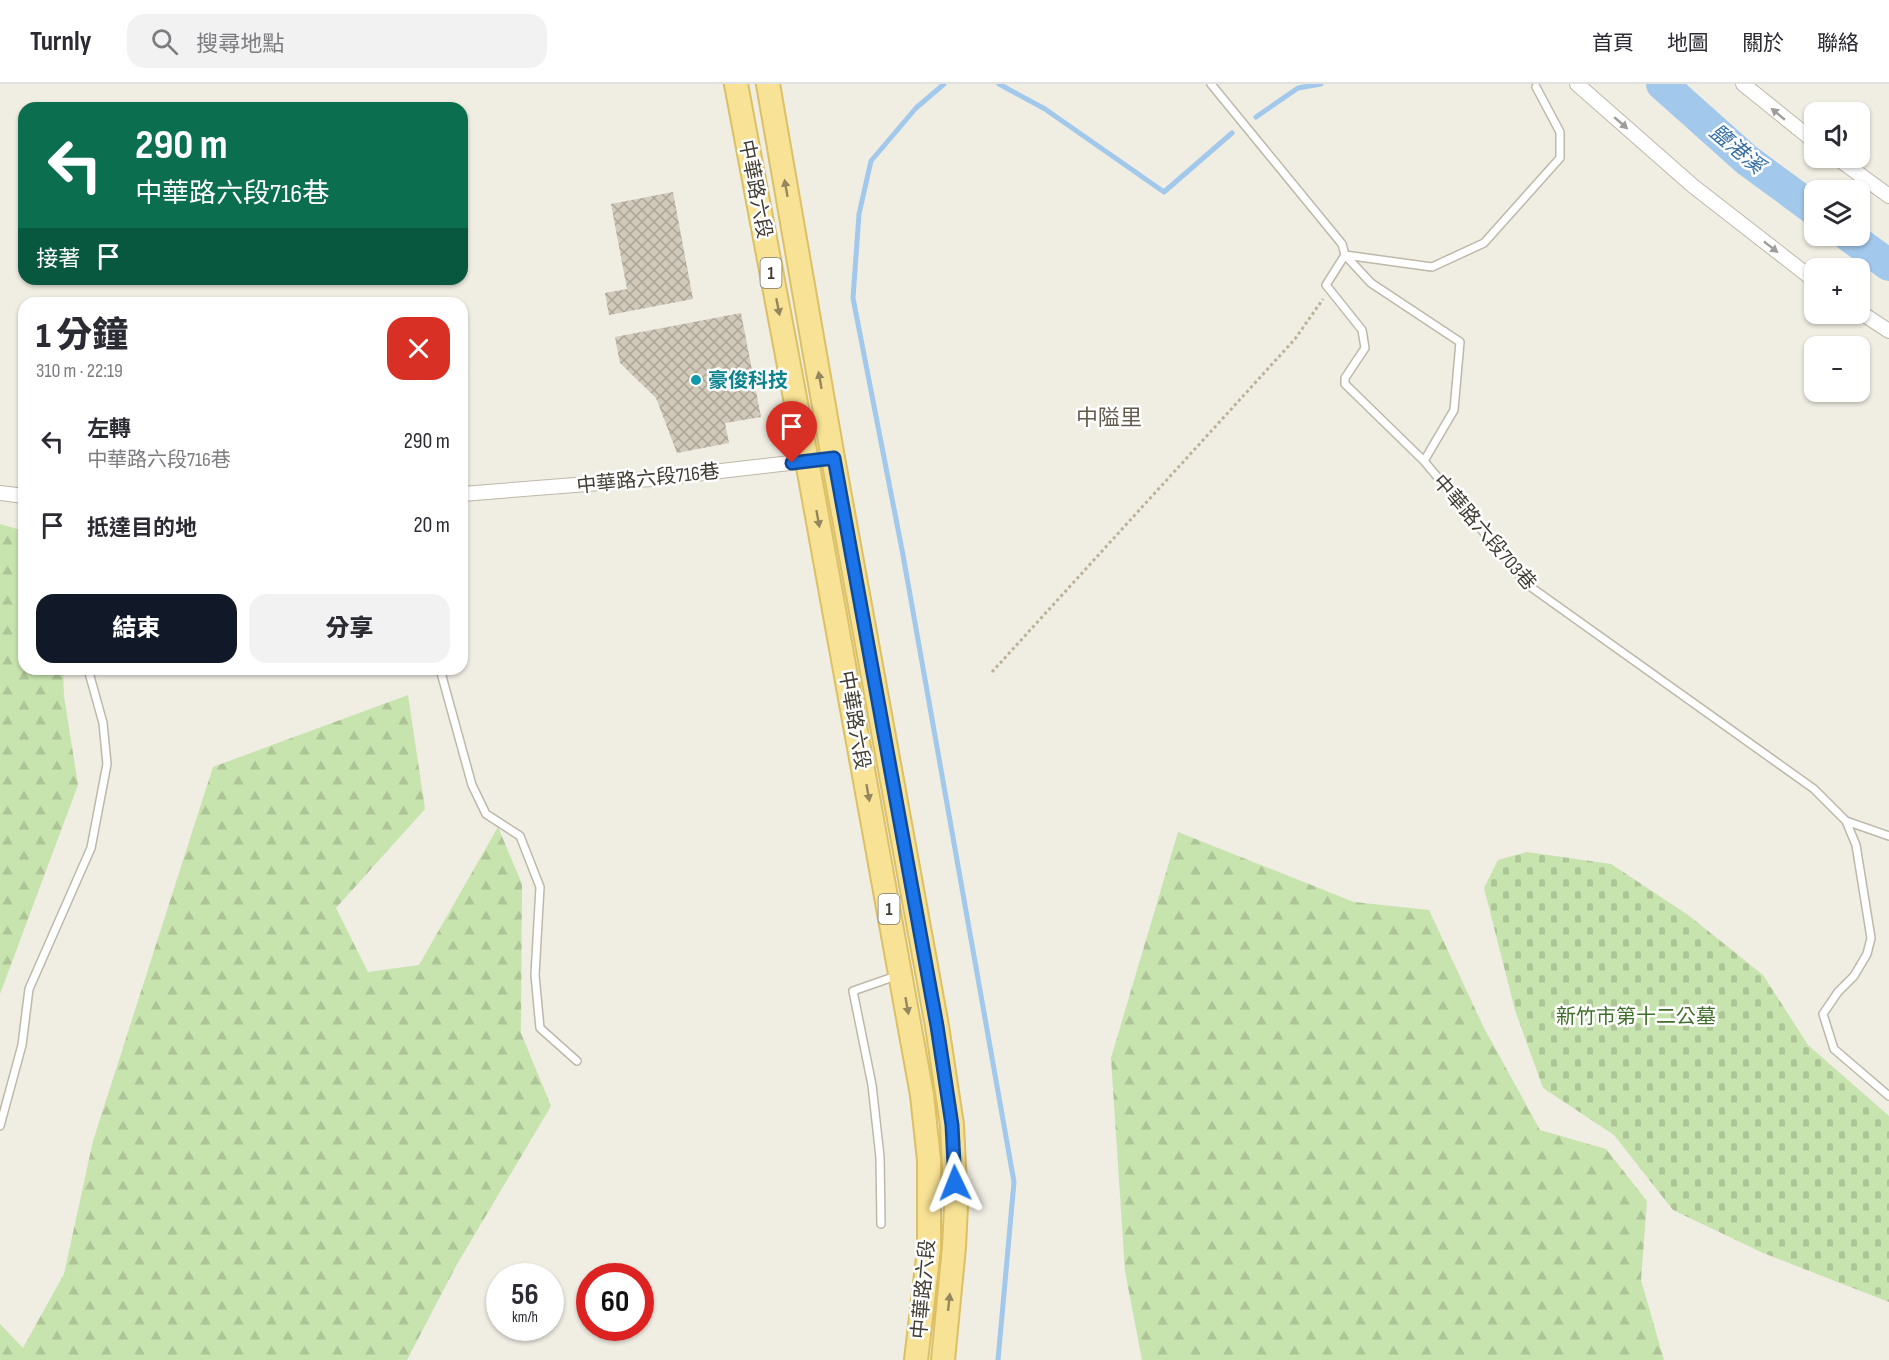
<!DOCTYPE html>
<html lang="zh-TW">
<head>
<meta charset="utf-8">
<style>
  body { margin:0; font-family:"Sofia Sans Condensed","Noto Sans TC",sans-serif; background:#f2f2f3; color:#2b2b33; height:100vh; display:flex; flex-direction:column; font-size:22px; white-space:nowrap }
  * { box-sizing:border-box; margin:0 }
  p { font-size:20px; color:#7c7c81 }
  .icon { flex:none; width:33px; height:33px; fill:none; stroke:currentColor; stroke-width:2; stroke-linecap:round; stroke-linejoin:round }
  .map { position:relative; flex:1; overflow:hidden }
  .panel { position:absolute; left:18px; top:213px; width:450px; height:378px; display:flex; flex-direction:column; background:#fff; border-radius:18px; box-shadow:0 2px 4px #0004 }
  .panel>* { flex:none }
  .top-card { position:absolute; left:18px; top:18px; width:450px; height:183px; border-radius:18px; box-shadow:0 2px 4px #0004; background:#0b6e4f; color:#fff; overflow:hidden }
  .tools { position:absolute; left:1804px; top:18px; display:grid; gap:12px }
  .tools a { display:grid; place-items:center; width:66px; height:66px; border-radius:12px; background:#fff; box-shadow:0 2px 4px #0004; font-size:30px }
  .speed { position:absolute; left:486px; top:1179px; display:flex; gap:12px; font-size:30px; font-weight:700; text-align:center }
  .speed>* { display:grid; place-content:center; width:78px; height:78px; border-radius:50%; background:#fff; box-shadow:0 2px 4px #0004; line-height:1 }
  .speed small { font-size:15px; font-weight:400 }
  .speed .limit { border:9px solid #d22; background:#fff; color:#111 }
  .pin { position:absolute; display:grid; place-items:center; width:51px; height:51px; color:#fff; margin:-62px -26px; border-radius:50% 50% 50% 0; rotate:-45deg; box-shadow:0 0 6px #0007 }
  .pin .icon { rotate:45deg }
  .me { position:absolute; width:66px; margin:-33px; rotate:358deg; stroke-linejoin:round; filter:drop-shadow(0 0 4px #0008) }
  .turn { display:flex; align-items:center; gap:21px; height:126px; padding:0 18px; font-size:27px }
  .turn .icon { width:78px; height:78px; stroke-width:2.5 }
  .turn b { display:block; font-size:42px; line-height:51px }
  .then { display:flex; align-items:center; height:57px; padding:0 18px; background:#0003; gap:12px; font-size:22px }
  .round { display:grid; place-items:center; flex:none; width:63px; height:63px; border-radius:18px; background:#f2f2f3 }
  .headline { display:flex; align-items:center; justify-content:space-between; height:102px; padding:0 18px }
  h1 { font-size:36px; font-weight:800; line-height:45px }
  .primary-button { display:flex; gap:12px; margin-top:auto; padding:12px 18px }
  .primary-button a { flex:1; height:69px; border-radius:18px; background:#111827; color:#fff; font-size:24px; font-weight:800; line-height:69px; text-align:center }
  .primary-button a+a { background:#f2f2f3; color:#2b2b33 }
  ul { padding:0; list-style:none }
  li { display:flex; align-items:center; gap:18px; height:84px; padding:0 18px }
  li div { flex:1 }
  li b { display:block; font-size:22px }
  li em { font-style:normal }
  header { display:flex; align-items:center; gap:36px; box-sizing:border-box; height:84px; padding:0 30px; background:#fff; border-bottom:2px solid #e1e1e2 }
  header strong { font-size:28px }
  nav { display:flex; gap:33px; margin-inline-start:auto; font-size:21px }
  .search { width:420px; height:54px; background:#f2f2f3; display:flex; align-items:center; gap:15px; box-sizing:border-box; padding:0 21px; border-radius:18px; color:#7c7c81; font-size:22px }
  .map>svg:first-child { display:block }
  .forest { fill:url(#forest-firs) }
  .cemetery { fill:url(#cemetery-stones) }
  .lines { fill:none; stroke-linecap:round; stroke-linejoin:round }
  .stream { stroke:#a2c8eb; stroke-width:5 }
  .river { stroke:#a2c8eb; stroke-width:32 }
  .building { fill:url(#building-cross-hatch) }
  .lane-casing { stroke:#beb8a9; stroke-width:10 }
  .street-casing { stroke:#beb8a9; stroke-width:16 }
  .primary-casing { stroke:#dbc066; stroke-width:26 }
  .path { stroke:#bcb299; stroke-width:3; stroke-dasharray:3 3; stroke-linecap:butt }
  .lane { stroke:#fff; stroke-width:7 }
  .street { stroke:#fff; stroke-width:14 }
  .primary { stroke:#f8e295; stroke-width:22 }
  .oneway { fill:#a09e9a }
  .oneway2 { fill:#948760 }
  .route-casing { stroke:#114b97; stroke-width:15 }
  .route { stroke:#1a73e8; stroke-width:10 }
  .culture-dot { fill:#0f9aa8; stroke:#fff; stroke-width:2 }
  .labels { text-anchor:middle; stroke-width:5; stroke-linejoin:round; paint-order:stroke }
  .shield { fill:#fff; stroke:#7b7771; stroke-width:1.5 }
  .shield-label { font-size:18px; font-weight:bold; fill:#423d34 }
  .street-label { font-size:20px; fill:#423d34; stroke:#fff }
  .culture-label { font-size:20px; font-weight:bold; fill:#0d838f; stroke:#fff; text-anchor:start }
  .park-label { font-size:20px; fill:#416f2b; stroke:#fff }
  .water-label { font-size:21px; font-style:italic; fill:#356fa6; stroke:#fff }
  .quarter-label { font-size:22px; fill:#645c4c; stroke:#fff }
</style>
</head>
<body>
<header>
<strong>Turnly</strong>
<div class="search"><svg class="icon" aria-label="search" viewBox="0 0 24 24"><circle cx="10" cy="10" r="6"/><path d="M15 15l6 6"/></svg>搜尋地點</div>
<nav><a>首頁</a><a>地圖</a><a>關於</a><a>聯絡</a></nav>
</header>
<div class="map">
<svg width="1889" height="1276" viewBox="0 0 1889 1276">
  <defs>
    <pattern id="forest-firs" width="22" height="20" patternUnits="userSpaceOnUse" patternTransform="scale(1.5)"><rect width="22" height="20" fill="#c7e3ae"/><path d="M5 1l3.5 6h-7zM16 11l3.5 6h-7z" fill="#acc496"/></pattern>
    <pattern id="cemetery-stones" width="16" height="16" patternUnits="userSpaceOnUse" patternTransform="scale(1.5)"><rect width="16" height="16" fill="#c7e3ae"/><path d="M2 7V4a2 2 0 0 1 4 0v3zM10 15v-3a2 2 0 0 1 4 0v3z" fill="#acc496"/></pattern>
    <pattern id="building-cross-hatch" width="8" height="8" patternUnits="userSpaceOnUse" patternTransform="scale(1.5)"><rect width="8" height="8" fill="#d1c9b9"/><path d="M0 0l8 8M0 8l8-8" fill="none" stroke="#aba497"/></pattern>
  </defs>
  <rect width="100%" height="100%" fill="#f0ede3"/>
  <path class="forest" d="M0,440L24,447V585H63L64,612L78,701L0,910Z
    M408,611L425,725L336,824L368,888L419,881L498,743L522,800L521,949L551,1022L456,1182L407,1276H0V1240L23,1264L64,1190L93,1057L213,683Z
    M1178,748L1354,818L1429,826L1484,944L1540,1046L1606,1065L1647,1117L1641,1196L1664,1276H1142L1125,1187L1111,974Z"/>
  <path class="cemetery" d="M1527,768L1611,780L1688,831L1763,891L1808,961L1889,1032V1218L1763,1169L1673,1126L1614,1051L1543,1004L1515,926L1484,804L1498,776Z"/>
  <g class="lines">
    <path class="stream" d="M944,0L916,24L871,77L859,130L853,214L903,471L1014,1098L998,1276
      M999,0L1045,25L1164,108L1232,49
      M1256,33L1298,4L1321,0"/>
    <path class="river" d="M1662,0L1747,76L1815,126
      M1849,152L1889,181"/>
  </g>
  <path class="building" d="M673,108L693,215L609,231L605,209L627,205L611,120Z
    M741,229L761,333L725,339L729,359L677,369L656,314L620,279L615,253Z"/>
  <g class="lines">
    <defs>
      <path id="lane" d="M1211,0L1342,160L1345,171L1326,201L1362,246L1365,264L1345,294V300L1424,377L1528,501L1814,705L1846,737L1856,761L1871,854L1867,870L1854,892L1838,908L1823,930L1834,965L1889,1012
        M1345,171L1432,183L1484,159L1560,74V48L1536,3
        M1345,171L1371,199L1460,258L1454,326L1424,377
        M440,585L472,701L486,730L520,752L540,803L535,891L540,944L577,977
        M1846,737L1889,752
        M0,1042L22,961L29,905L91,764L107,680L103,639L88,585
        M881,1140L880,1073L872,1001L853,907L896,892"/>
      <path id="street" d="M1577,0L1693,102L1815,197
        M1743,0L1815,58
        M1837,74L1889,112
        M1860,228L1889,247
        M0,409L24,412
        M462,410L651,395L833,374"/>
      <path id="primary" d="M736,0L811,399L922,1011L929,1076V1165L916,1276
        M768,0L833,374L937,942L952,1041L956,1122L954,1163L943,1276"/>
    </defs>
    <use href="#lane" class="lane-casing"/>
    <use href="#street" class="street-casing"/>
    <use href="#primary" class="primary-casing"/>
    <path class="path" d="M992,588L1295,255L1323,215"/>
    <use href="#lane" class="lane"/>
    <use href="#street" class="street"/>
    <use href="#primary" class="primary"/>
  </g>
  <defs><path id="oneway-solid" d="M-6-.8H1V-3.2L6.5 0L1 3.2V.8H-6Z" transform="scale(1.5)"/></defs>
  <g class="oneway">
    <use href="#oneway-solid" transform="translate(1778 30) rotate(-140)"/>
    <use href="#oneway-solid" transform="translate(1621 39) rotate(41)"/>
    <use href="#oneway-solid" transform="translate(1771 163) rotate(38)"/>
  </g>
  <g class="oneway2">
    <use href="#oneway-solid" transform="translate(786 104) rotate(-100)"/>
    <use href="#oneway-solid" transform="translate(778 223) rotate(79)"/>
    <use href="#oneway-solid" transform="translate(820 296) rotate(-100)"/>
    <use href="#oneway-solid" transform="translate(818 435) rotate(80)"/>
    <use href="#oneway-solid" transform="translate(868 709) rotate(80)"/>
    <use href="#oneway-solid" transform="translate(907 922) rotate(80)"/>
    <use href="#oneway-solid" transform="translate(949 1218) rotate(-84)"/>
  </g>
  <g class="lines">
    <defs>
      <path id="route" d="M792,379L834,374L937,942L952,1041L955,1099"/>
    </defs>
    <use href="#route" class="route-casing"/>
    <use href="#route" class="route"/>
  </g>
  <circle class="culture-dot" cx="696" cy="296" r="6"/>
  <g class="labels">
    <g class="shield">
      <rect x="760.5" y="174" width="21" height="30" rx="4.5"/>
      <rect x="878.5" y="810" width="21" height="30" rx="4.5"/>
    </g>
    <g class="shield-label">
      <text x="771" y="195">1</text>
      <text x="889" y="831">1</text>
    </g>
    <g class="street-label">
      <text transform="translate(756 105) rotate(79)" y="7">中華路六段</text>
      <text transform="translate(648 394) rotate(-6)" y="7">中華路六段716巷</text>
      <text transform="translate(1485 448) rotate(49)" y="7">中華路六段703巷</text>
      <text transform="translate(855 636) rotate(80)" y="7">中華路六段</text>
      <text transform="translate(923 1205) rotate(-85)" y="7">中華路六段</text>
    </g>
    <g class="culture-label">
      <text x="708" y="303">豪俊科技</text>
    </g>
    <g class="park-label">
      <text x="1636" y="939">新竹市第十二公墓</text>
    </g>
    <g class="water-label">
      <text transform="translate(1737 65) rotate(40)" y="7">鹽港溪</text>
    </g>
    <g class="quarter-label">
      <text x="1109" y="341">中隘里</text>
    </g>
  </g>
</svg>
<div class="tools">
<a><svg class="icon" aria-label="sound" viewBox="0 0 24 24"><path d="M4 9h4l5-4v14l-5-4H4zM17 9q2 3 0 6"/></svg></a>
<a><svg class="icon" aria-label="layers" viewBox="0 0 24 24"><path d="M12 4l9 5-9 5-9-5zM3 14l9 5 9-5"/></svg></a>
<a>+</a>
<a>−</a>
</div>
<div class="speed"><div>56<small>km/h</small></div><div class="limit">60</div></div>
<div class="pin" style="left:792px;top:379px;background:#d93025"><svg class="icon" aria-label="arrive" viewBox="0 0 24 24"><path d="M6 21V4h12l-3 4 3 4H6"/></svg></div>
<svg class="me" style="left:955px;top:1099px" viewBox="-20 -20 40 40"><path d="M0-17L14 15 0 8-14 15z" fill="#1a73e8" stroke="#fff" stroke-width="4"/></svg>
<div class="top-card">
<div class="turn"><svg class="icon" aria-label="left" viewBox="0 0 24 24"><path d="M17 20v-9H6M10 6l-5 5 5 5"/></svg><div><b>290 m</b>中華路六段716巷</div></div>
<div class="then">接著<svg class="icon" aria-label="arrive" viewBox="0 0 24 24"><path d="M6 21V4h12l-3 4 3 4H6"/></svg></div>
</div>
<section class="panel">
<div class="headline"><div><h1>1 分鐘</h1><p>310 m · 22:19</p></div><a class="round" style="background:#d93025;color:#fff"><svg class="icon" aria-label="close" viewBox="0 0 24 24"><path d="M6 6l12 12M18 6L6 18"/></svg></a></div>
<ul>
<li><svg class="icon" aria-label="left" viewBox="0 0 24 24"><path d="M17 20v-9H6M10 6l-5 5 5 5"/></svg><div><b>左轉</b><p>中華路六段716巷</p></div><em>290 m</em></li>
<li><svg class="icon" aria-label="arrive" viewBox="0 0 24 24"><path d="M6 21V4h12l-3 4 3 4H6"/></svg><div><b>抵達目的地</b></div><em>20 m</em></li>
</ul>
<div class="primary-button"><a>結束</a><a>分享</a></div>
</section>
</div>
</body>
</html>
